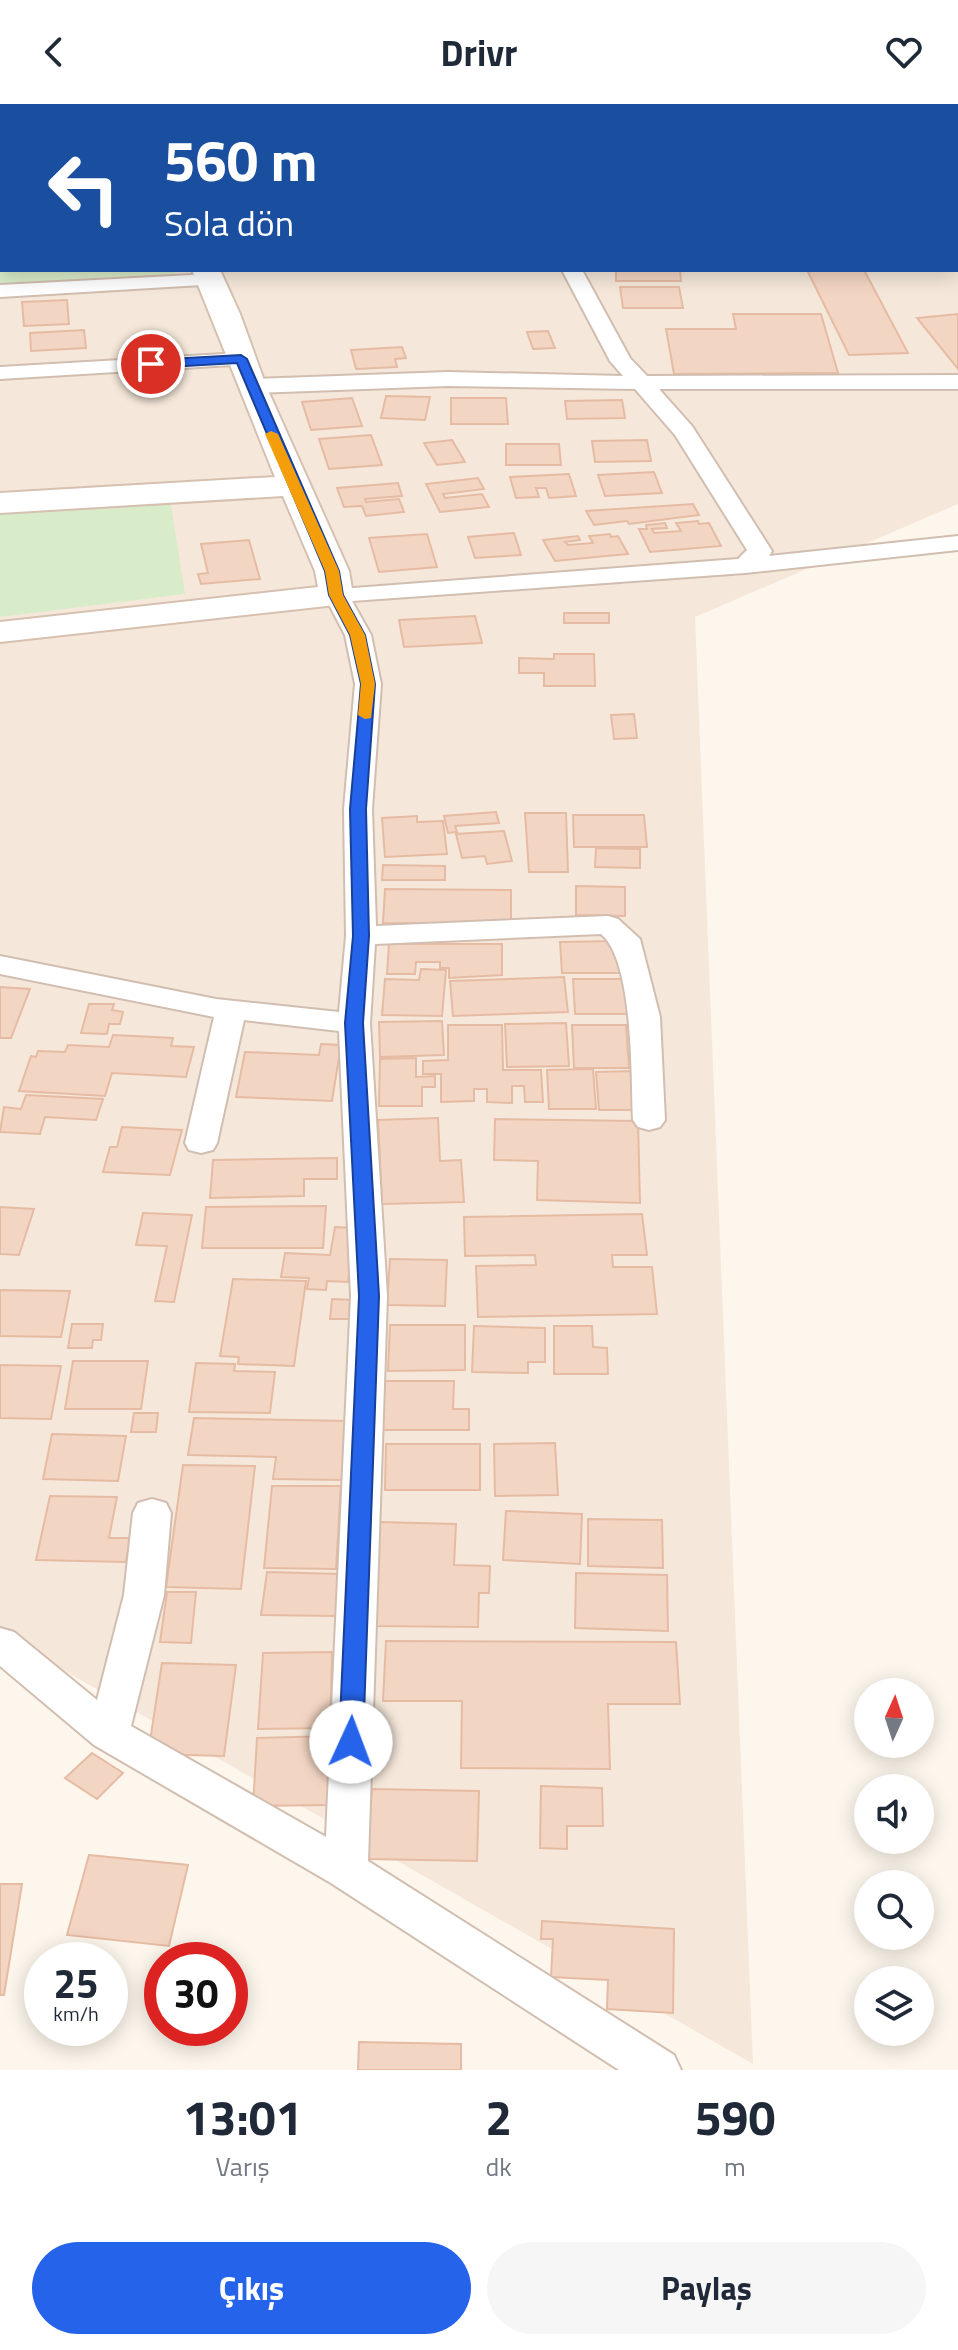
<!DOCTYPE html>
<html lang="tr">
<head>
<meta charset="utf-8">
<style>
  body { margin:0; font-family:"Titillium Web",sans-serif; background:#f6f6f7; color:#1f2937; height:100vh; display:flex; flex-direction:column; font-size:30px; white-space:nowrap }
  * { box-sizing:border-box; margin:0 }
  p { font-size:26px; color:#747a83 }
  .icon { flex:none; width:44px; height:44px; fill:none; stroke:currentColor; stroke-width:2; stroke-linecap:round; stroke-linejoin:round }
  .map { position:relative; height:1966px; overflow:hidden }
  .panel { display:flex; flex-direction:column; background:#fff; flex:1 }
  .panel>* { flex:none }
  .top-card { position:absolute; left:0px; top:0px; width:958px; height:168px; box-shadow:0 4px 20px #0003; background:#1a4fa0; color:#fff; overflow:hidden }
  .needle { width:52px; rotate:3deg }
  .tools { position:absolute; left:854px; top:1574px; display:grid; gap:16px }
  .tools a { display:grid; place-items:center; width:80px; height:80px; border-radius:50%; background:#fff; box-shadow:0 4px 20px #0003; font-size:40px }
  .speed { position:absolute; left:24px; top:1838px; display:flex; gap:16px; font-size:40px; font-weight:700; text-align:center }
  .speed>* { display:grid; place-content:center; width:104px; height:104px; border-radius:50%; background:#fff; box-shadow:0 4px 20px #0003; line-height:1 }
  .speed small { font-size:20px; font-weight:400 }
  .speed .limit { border:12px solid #d22; background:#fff; color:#111 }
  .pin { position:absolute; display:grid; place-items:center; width:68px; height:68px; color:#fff; margin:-34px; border:4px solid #fff; border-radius:50%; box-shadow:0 2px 8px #0007 }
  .me { position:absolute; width:88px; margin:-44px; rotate:2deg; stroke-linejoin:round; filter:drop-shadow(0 0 6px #0008) }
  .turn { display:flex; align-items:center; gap:28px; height:168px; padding:0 32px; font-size:36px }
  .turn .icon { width:104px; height:104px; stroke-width:2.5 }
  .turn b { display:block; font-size:56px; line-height:68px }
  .eta { display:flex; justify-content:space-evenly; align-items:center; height:136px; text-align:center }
  .eta b { font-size:48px; font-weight:700; line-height:56px }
  .primary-button { display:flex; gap:16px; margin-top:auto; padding:16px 32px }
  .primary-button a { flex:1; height:92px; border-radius:48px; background:#2563eb; color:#fff; font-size:32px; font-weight:700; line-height:92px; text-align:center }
  .primary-button a+a { background:#f6f6f7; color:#1f2937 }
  header { display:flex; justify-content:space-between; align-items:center; height:104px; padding:0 32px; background:#fff; font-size:36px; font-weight:700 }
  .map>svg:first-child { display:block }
  .residential { fill:#f5e8da; fill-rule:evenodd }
  .green { fill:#d8ecc9 }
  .building { fill:#f3d5c3; stroke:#e6bba3; stroke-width:2 }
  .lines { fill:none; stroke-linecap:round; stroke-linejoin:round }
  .street-casing { stroke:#d1beb0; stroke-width:4 }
  .secondary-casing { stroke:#d6c0b0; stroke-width:4 }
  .highway-casing { stroke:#dad1cd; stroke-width:4 }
  .street { fill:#fff; fill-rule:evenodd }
  .secondary { fill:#fff; fill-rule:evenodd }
  .highway { fill:#f7b7a3; fill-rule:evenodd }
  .route { fill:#2563eb; stroke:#184099; stroke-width:2 }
  .slow { fill:#f59e0b }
</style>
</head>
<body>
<header><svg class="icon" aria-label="back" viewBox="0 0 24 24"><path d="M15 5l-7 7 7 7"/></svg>Drivr<svg class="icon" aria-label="heart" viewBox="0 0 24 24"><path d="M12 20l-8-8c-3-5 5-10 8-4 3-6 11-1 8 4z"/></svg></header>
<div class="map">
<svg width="958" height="1966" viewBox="0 0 958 1966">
  <rect width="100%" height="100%" fill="#fdf6ec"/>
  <path class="residential" d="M0,0H958V400L695,513L753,1960L0,1530ZM2,2H956V166H2Z"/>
  <path class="green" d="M0,143L2,166H174L176,172L0,180Z
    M170,395L185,490L0,513V407Z"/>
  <path class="building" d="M616,166H680L681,177H616Z
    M807,166H864L908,249L849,251Z
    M620,183H679L683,204H623Z
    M67,196L69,220L24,222L22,198Z
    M733,210H821L838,269L674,270L666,225H736Z
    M958,210V265L917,214Z
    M84,226L86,244L31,247L30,229Z
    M548,227L555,244L533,245L527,228Z
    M402,243L406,254L395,255L397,263L356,265L351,246Z
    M386,292L430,293L425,316L381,314Z
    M352,294L362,322L311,326L302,298Z
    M451,294H506L508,320H451Z
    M622,296L625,314L567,315L565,297Z
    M371,331L382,361L329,365L319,335Z
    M452,336L465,358L437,361L424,339Z
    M647,336L651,357L595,358L592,337Z
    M506,340H559L561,361H506Z
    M654,368L662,389L605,392L598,371Z
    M569,370L576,392L549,394L546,384H536L539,393L516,394L510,373Z
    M478,374L484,385L443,390L445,394L482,390L489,403L440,408L426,380Z
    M398,379L402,392L365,395L366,398L399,395L404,408L366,412L362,402L344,403L337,384Z
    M693,400L699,411L629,420L627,417L594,421L586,407Z
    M698,417L699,420L709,419L721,442L650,448L639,425H647L646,421L665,419L667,424L652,425L654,429L681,427L676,419Z
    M514,429L521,451L475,454L468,433Z
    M427,430L437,463L379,468L369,434Z
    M610,430L611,433L618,432L628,450L555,457L543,436L578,432L580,436L565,438L568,441L593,439L589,432Z
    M249,436L260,475L201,480L198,470L208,469L201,440Z
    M564,509H609V519H564Z
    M475,512L482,539L404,543L399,516Z
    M554,550H594L595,582H544V569H519V554L554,555Z
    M634,610L637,634L614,635L611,611Z
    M496,708L499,719L455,722L457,728L448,729L444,712Z
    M525,709H566L568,768H529Z
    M573,711H644L647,743H574Z
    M417,712V718L443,717L447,750L385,753L382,714Z
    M504,727L512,757L487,760L485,752L462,754L456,730Z
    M596,744L640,745V764L595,763Z
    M383,761L445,762V776H382Z
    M576,782L625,783V812L576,811Z
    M385,785L511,786V820L383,819Z
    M618,837L621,869H562L560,838Z
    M389,840H502V871L449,874V864H440V858H416L415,870H387Z
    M421,865L446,866L442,912L382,911L385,875L419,876Z
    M564,873L568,908L453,912L450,877Z
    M573,875H628L631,910H575Z
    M0,883L30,885L11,934H0Z
    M89,900H114L112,906L123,908L120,920H109L107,930L81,929Z
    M442,917L444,951L380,953L379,918Z
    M566,919L569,962L507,963L505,920Z
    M448,921H502L503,966H541L543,998H525L524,982H512V999L487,998V985H474V997L441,998V970H423V957L448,956Z
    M572,921H626L629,964H574Z
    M113,931L173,934L171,942L194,943L186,973L112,969L105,992L19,987L31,952L36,953L38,947L65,948L68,941L109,943Z
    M321,940L341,941L332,997L236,993L245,948L319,951Z
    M416,954V973L435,972V983H422V1002H379L380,955Z
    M593,965L596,1005H549L547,966Z
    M632,967L636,1006H599L596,968Z
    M26,991L103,995L96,1016L45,1013L40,1030L0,1028L4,1003L21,1005Z
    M438,1014L440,1057L461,1056L464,1098L382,1100L378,1016Z
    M495,1015L638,1017L640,1099L537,1096L538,1057L494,1056Z
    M122,1023L182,1026L170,1071L103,1068L110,1043H117Z
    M337,1054V1075H304V1092L210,1094L213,1056Z
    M326,1102L323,1144H202L206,1103Z
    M0,1103L34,1105L19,1151L0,1150Z
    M143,1109L192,1111L174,1198L155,1197L167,1142L136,1141Z
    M642,1110L647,1151H612L613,1163H652L657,1210L478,1213L476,1162L536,1161L535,1151L465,1152L464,1113Z
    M335,1123L356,1124L348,1178L327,1177L326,1186L307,1185L309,1174L281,1173L285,1149L330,1151Z
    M390,1155L447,1156L445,1202L387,1201Z
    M233,1175L306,1177L294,1262L238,1260L239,1253L220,1252Z
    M0,1186L70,1187L61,1233L0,1232Z
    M332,1195L354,1196L351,1215H330Z
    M72,1220H103L101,1236H93L92,1244H68Z
    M390,1221H465V1266L388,1267Z
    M474,1222L545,1224V1258H528V1269L472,1268Z
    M554,1222H592L593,1243L607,1244L608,1270H554Z
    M73,1257H148L141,1305H65Z
    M196,1259L235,1260L234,1267L275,1268L270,1309L189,1308Z
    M0,1261L61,1262L51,1315L0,1314Z
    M384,1277H454L453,1305H469V1326H382Z
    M134,1309H158L156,1328H131Z
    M194,1314L349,1317L343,1376L273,1375L276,1353L188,1351Z
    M52,1330L126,1332L118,1377L43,1375Z
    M555,1339L558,1391L495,1392L494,1340Z
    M386,1340H480V1386H385Z
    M183,1361L255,1362L241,1485L166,1483Z
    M272,1382H341L336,1465L264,1464Z
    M50,1392L117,1393L109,1434H130L126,1458L36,1456Z
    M506,1407L582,1410L580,1460L503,1456Z
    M588,1415L662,1416L663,1464L588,1462Z
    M379,1418L456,1420L454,1461L490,1462L489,1489H479L478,1523L371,1522Z
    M267,1468L340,1470L336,1512L261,1511Z
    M576,1469L667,1471L668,1527L575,1524Z
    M167,1488H196L191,1539L160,1538Z
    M386,1537L676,1538L680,1600H608L610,1665L461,1664L462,1597H383Z
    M332,1548L330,1624L258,1625L263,1549Z
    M162,1559L236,1561L224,1652L148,1650Z
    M331,1632L329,1701L253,1702L257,1634Z
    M92,1649L123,1669L97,1695L65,1674Z
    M541,1682L602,1684L603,1722H567V1745L540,1744Z
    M372,1685L479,1687L477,1757L367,1755Z
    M89,1751L188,1761L169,1842L67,1831Z
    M0,1780H22L4,1891H0Z
    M542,1817L674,1825L673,1909L607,1905L608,1876L551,1873L553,1835H541Z
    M359,1938L461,1940V1966H358Z"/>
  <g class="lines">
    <defs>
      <path id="street" d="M0,59H2V71H0Z
        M0,131H2V143H0Z
        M562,166H582L630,254L647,272L958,271V285H659L692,322L772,447L769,452L958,432V446L745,469L352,497L371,531L381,580L372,705L376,822L608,812L618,815L640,835L660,913L665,1016L660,1023L649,1026L638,1023L633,1016C631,974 634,857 601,830L375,840L370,919L387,1192L368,1757L674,1951L681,1966H619L331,1779L94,1641L0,1562V1524L14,1528L97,1596L124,1491L133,1409L138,1399L152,1395L166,1399L171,1409L164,1491L131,1622L326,1733L351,1192L339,927L244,916L217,1039L213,1046L201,1049L189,1046L185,1039L214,913L0,870V852L216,895L339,908L346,832L344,705L355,580L345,531L324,491L327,486L738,455L747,446L675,331L635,285L448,282L251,289L240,282L251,275L448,268L623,272L610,257Z
        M211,170L221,176L218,180L0,193V181Z
        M241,249L252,255L249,260L0,275V263Z"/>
      <path id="secondary" d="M127,0H151V2H127Z
        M944,0H958V9L956,2Z
        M192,166H220L240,210L266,282L349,467L353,491L348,498L336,501L0,538V518L318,483L315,467L283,392L0,409V389L275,373Z"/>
      <path id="highway" d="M336,0H428L429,2H337Z
        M730,0H829L830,2H731Z
        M956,10H958V24H956Z"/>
    </defs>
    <use href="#street" class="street-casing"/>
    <use href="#secondary" class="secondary-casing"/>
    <use href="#highway" class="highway-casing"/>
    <use href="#street" class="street"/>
    <use href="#secondary" class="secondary"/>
    <use href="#highway" class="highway"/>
  </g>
  <path class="route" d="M241,251L247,255L339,467L343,491L365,531L375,580L366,705L369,832L363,919L379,1192L363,1638L359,1645L351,1648L343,1645L339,1638L359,1192L345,919L353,832L350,705L361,580L350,531L329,491L325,467L237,259L151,264L145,260L151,256Z"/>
  <path class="slow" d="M271,327L278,330L339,467L343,491L365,531L375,580L371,614L365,615L358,611L361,580L350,531L329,491L325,467L265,330Z"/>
</svg>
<div class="tools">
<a><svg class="needle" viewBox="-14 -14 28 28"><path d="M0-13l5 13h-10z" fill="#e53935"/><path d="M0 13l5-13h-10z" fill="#747a83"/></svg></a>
<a><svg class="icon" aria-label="sound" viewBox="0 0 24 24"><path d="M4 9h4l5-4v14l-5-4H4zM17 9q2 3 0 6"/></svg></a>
<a><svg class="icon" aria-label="search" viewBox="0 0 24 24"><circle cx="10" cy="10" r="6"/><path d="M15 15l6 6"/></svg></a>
<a><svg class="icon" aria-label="layers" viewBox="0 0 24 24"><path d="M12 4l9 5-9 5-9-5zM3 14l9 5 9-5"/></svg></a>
</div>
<div class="speed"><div>25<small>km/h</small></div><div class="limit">30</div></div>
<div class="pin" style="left:151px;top:260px;background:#d93025"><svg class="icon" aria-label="arrive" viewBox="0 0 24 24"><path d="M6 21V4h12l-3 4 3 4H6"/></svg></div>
<svg class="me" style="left:351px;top:1638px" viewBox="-20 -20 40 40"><circle r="19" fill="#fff"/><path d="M0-13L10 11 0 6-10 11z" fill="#2563eb"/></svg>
<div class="top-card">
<div class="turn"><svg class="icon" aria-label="left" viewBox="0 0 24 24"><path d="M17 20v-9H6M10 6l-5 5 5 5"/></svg><div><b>560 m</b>Sola dön</div></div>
</div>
</div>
<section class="panel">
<div class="eta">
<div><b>13:01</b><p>Varış</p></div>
<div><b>2</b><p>dk</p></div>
<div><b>590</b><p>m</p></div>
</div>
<div class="primary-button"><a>Çıkış</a><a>Paylaş</a></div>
</section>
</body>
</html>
